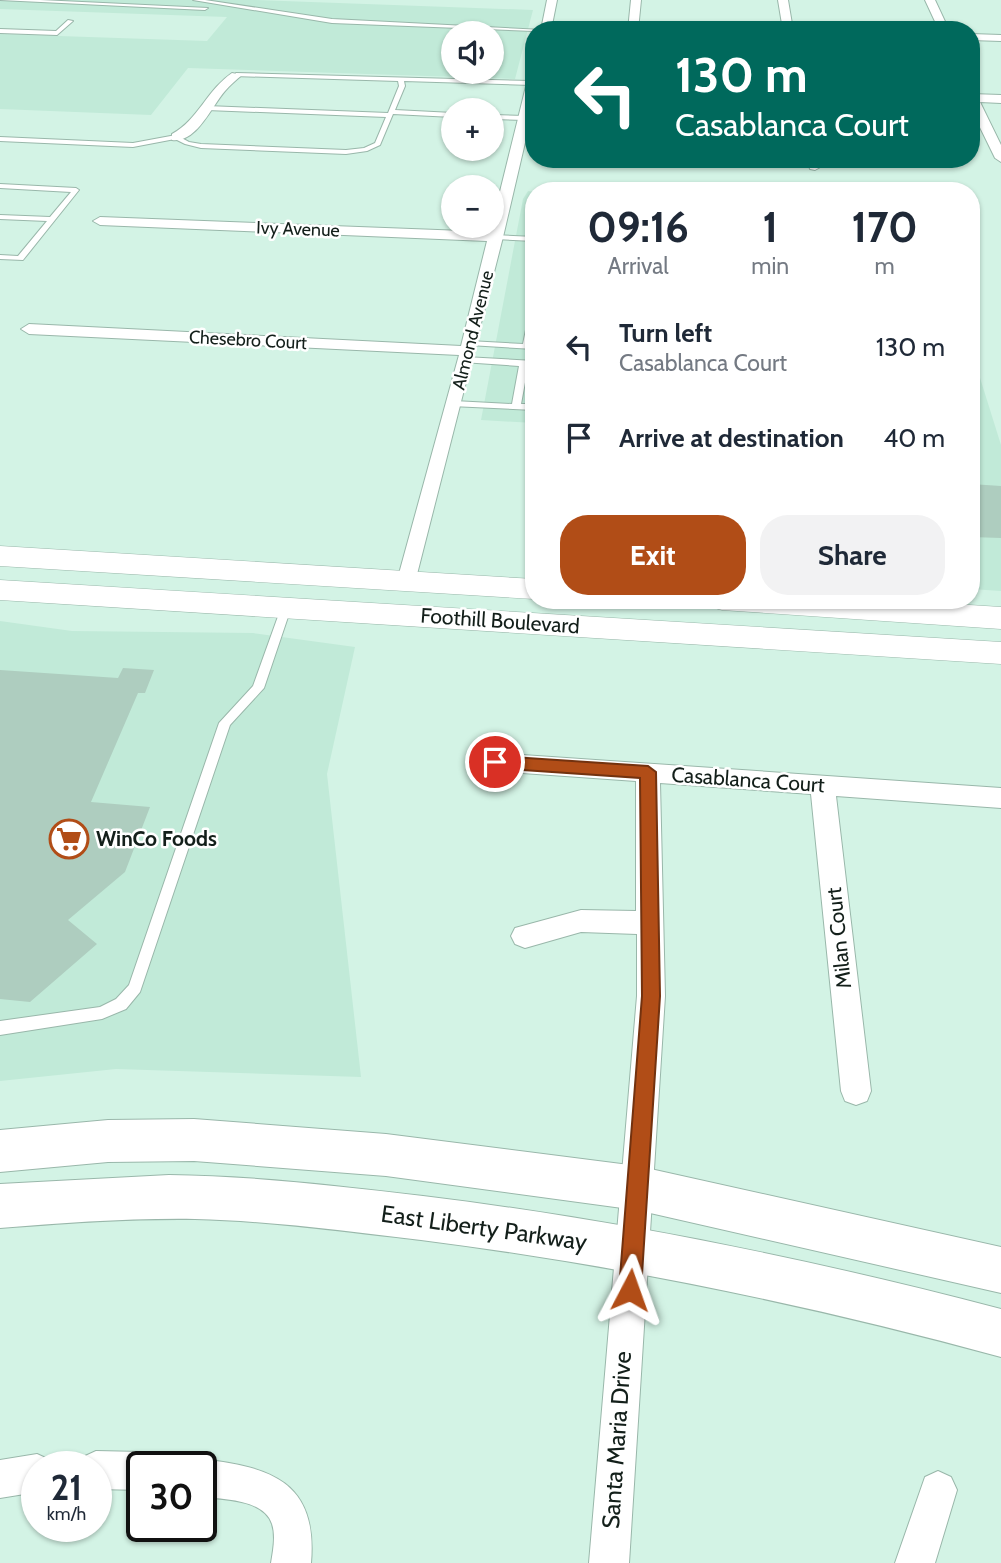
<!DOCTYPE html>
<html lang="en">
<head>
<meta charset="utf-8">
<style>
  body { margin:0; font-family:Cabin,sans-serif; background:#f2f2f3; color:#1f2937; height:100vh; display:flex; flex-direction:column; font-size:26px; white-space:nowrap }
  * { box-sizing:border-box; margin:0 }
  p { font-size:23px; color:#747a83 }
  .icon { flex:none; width:38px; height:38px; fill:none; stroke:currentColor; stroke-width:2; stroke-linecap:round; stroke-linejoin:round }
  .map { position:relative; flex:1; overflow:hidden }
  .side { position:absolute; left:525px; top:182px; width:455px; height:427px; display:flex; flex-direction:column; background:#fff; border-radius:28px; box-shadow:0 2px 5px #0004 }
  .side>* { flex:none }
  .hud { position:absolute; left:525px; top:21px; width:455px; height:147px; border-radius:28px; box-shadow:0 2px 5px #0004; background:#00695c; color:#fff; overflow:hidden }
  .buttons { position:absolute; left:441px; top:21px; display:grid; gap:14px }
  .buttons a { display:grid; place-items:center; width:63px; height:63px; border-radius:50%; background:#fff; box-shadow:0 2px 5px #0004; font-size:35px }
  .speed { position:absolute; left:21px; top:1451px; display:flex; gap:14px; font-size:35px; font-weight:700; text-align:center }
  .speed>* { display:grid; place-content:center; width:91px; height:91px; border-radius:50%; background:#fff; box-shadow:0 2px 5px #0004; line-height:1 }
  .speed small { font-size:18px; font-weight:400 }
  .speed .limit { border:4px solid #111; border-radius:10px; background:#fff; color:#111 }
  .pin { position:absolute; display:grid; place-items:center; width:60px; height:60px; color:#fff; margin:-30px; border:4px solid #fff; border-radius:50%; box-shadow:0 2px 7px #0007 }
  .me { position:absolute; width:77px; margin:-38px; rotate:4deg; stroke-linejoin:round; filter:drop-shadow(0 0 5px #0008) }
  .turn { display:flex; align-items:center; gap:24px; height:147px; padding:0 35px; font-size:32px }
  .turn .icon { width:91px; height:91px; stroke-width:2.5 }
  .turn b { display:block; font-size:49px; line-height:60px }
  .eta { display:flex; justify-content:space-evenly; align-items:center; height:119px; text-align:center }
  .eta b { font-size:42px; font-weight:700; line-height:49px }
  .cta { display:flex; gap:14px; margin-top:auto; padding:14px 35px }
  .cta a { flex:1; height:80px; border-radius:28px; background:#b14d17; color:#fff; font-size:28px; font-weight:700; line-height:80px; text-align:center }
  .cta a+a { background:#f2f2f3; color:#1f2937 }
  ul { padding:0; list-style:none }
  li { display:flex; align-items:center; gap:21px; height:91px; padding:0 35px }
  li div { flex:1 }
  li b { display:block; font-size:26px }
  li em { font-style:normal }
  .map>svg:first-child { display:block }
  .built { fill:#c1ead8; fill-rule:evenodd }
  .building { fill:#aecdbf }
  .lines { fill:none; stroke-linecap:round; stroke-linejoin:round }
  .lane-casing { stroke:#99b7aa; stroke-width:2 }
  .street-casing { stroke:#99b7aa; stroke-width:2 }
  .secondary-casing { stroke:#99b7aa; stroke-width:2 }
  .primary-casing { stroke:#99b7aa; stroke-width:1 }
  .lane { fill:#fff; fill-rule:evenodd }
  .street { fill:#fff; fill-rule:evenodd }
  .secondary { fill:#fff; fill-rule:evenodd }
  .primary { fill:#fff; fill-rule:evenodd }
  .route { fill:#b14d17; stroke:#73320f; stroke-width:2 }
  .labels { text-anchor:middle; stroke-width:5; stroke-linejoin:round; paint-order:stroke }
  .far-street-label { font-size:18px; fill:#131f1a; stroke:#fff }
  .street-label { font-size:21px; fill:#131f1a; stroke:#fff }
  .poi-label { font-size:21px; font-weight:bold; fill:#131f1a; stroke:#fff; text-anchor:start }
  .near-street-label { font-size:24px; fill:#131f1a; stroke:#fff }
</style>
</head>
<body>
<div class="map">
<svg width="1001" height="1563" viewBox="0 0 1001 1563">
  <rect width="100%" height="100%" fill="#d3f3e5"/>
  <path class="built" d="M0,0H256L533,10L515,79L188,68L151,115L0,109V34L207,41L227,17L0,9ZM453,33H492V72H453Z
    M528,191L534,192V423L481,420L523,199Z
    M971,349L1001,445V591L971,589Z
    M0,621L72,631L253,633L355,647L327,774L361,1077L116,1069L0,1081Z"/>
  <path class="building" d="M971,484L1001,486V538L971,537Z
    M123,668L154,670L145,693H138L91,802L150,807L125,872L68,920L97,944L30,1002L0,999V670L118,678Z"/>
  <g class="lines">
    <defs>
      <path id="lane" d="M0,0H40L208,8L205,10Z
        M193,0H205L332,19L543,30L534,31L332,23Z
        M68,20L73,21L57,35L0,33V29L56,31Z
        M236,73L531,81L534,83L531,85L404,81L405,86L395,110L453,113V117L393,114L380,145L367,151L346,154L201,148L185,144L175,139L133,147L0,141V137L133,143L176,135L189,142L201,144L346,150L364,148L375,143L386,117L207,110L204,108L207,106L388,113L399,86L398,81L234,76Z
        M492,115L524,116L527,118L524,120L492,119Z
        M0,184L76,188L79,190L23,260L0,259V255L18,256L47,221L0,219V215L50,217L71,192L0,188Z
        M493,235L534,237V241L496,239H493Z
        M531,306H534L532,344L534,345V349L469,345L465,343L469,341L523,344Z
        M465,357L534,361V366H528L521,404H534V410L451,406L450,404L454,401L512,404L519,366L462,362L461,360Z
        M286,604L291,608L264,688L230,725L140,992L126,1009L102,1019L0,1035V1021L100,1007L116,999L129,985L219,723L253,686L281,608Z"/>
      <path id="street" d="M547,0H557L551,30H541Z
        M631,0H641L638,30H628Z
        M778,0H788L793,30H783Z
        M925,0H935L949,30H939Z
        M971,34L1001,35V41L971,40Z
        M232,73L242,75C236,80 230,85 225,91C211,107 197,143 172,140V134C198,120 207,90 232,73Z
        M534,75V104L503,237L414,586H400L397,581L459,355L29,334L21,329L29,324L461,346L487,241L100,225L93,221L100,217L490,232L528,78Z
        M971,94L1001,95V103L980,102L1001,145V162L995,158L971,109Z
        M807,159H820L822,166L815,170L810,169Z
        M495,753L1001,788V808L836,796L871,1091L867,1101L856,1105L845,1101L841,1091L811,794L660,783L665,996L629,1563H589L637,996V934L581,932L525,948L515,944L511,936L515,928L581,910L636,911V781L495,771L486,768L483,762L486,756Z
        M96,1451L142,1452L155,1458L159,1466H142V1490L96,1489V1466H79L83,1457Z
        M37,1454L50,1460L53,1466H37V1492L0,1498V1460Z
        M201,1459C271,1467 318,1482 311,1563H271C273,1551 276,1536 272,1524C264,1499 222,1499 201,1497V1466H187Z
        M938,1471L951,1477L957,1490L935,1563H895L925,1477Z"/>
      <path id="secondary" d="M194,1119L386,1134L637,1166L1001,1247V1293L637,1210L386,1176L194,1161L108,1162L0,1172V1130L108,1120Z
        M169,1175C254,1176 339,1186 423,1196C619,1220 811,1259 1001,1309V1357C810,1305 618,1265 421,1240C346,1231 271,1221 195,1219C130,1218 65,1223 0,1228V1184Z"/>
      <path id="primary" d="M0,546L534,579V599L0,566Z
        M0,580L1001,642V664L0,600Z
        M706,600H891L1001,607V629L722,610L711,607Z"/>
    </defs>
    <use href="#lane" class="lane-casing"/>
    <use href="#street" class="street-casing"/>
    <use href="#secondary" class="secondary-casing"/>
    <use href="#primary" class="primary-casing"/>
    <use href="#lane" class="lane"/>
    <use href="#street" class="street"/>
    <use href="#secondary" class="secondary"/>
    <use href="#primary" class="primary"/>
  </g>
  <path class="route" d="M495,756L648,766L656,772L660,996L641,1290L638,1298L630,1301L622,1298L619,1290L642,996L640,778L495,768L487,762Z"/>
  <defs>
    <symbol id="supermarket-ring" viewBox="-11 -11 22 22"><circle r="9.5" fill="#fff" stroke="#b14d17" stroke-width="1.5"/><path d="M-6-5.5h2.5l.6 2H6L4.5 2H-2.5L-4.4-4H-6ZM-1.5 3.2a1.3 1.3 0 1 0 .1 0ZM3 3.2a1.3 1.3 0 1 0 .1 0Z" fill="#b14d17"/></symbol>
  </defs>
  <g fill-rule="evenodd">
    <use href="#supermarket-ring" x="47" y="817" width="44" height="44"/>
  </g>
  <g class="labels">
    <g class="far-street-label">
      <text transform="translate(298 229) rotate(2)" y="6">Ivy Avenue</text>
      <text transform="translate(473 330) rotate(-76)" y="6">Almond Avenue</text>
      <text transform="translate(248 340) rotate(3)" y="6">Chesebro Court</text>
    </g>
    <g class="street-label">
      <text transform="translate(500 621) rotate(4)" y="7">Foothill Boulevard</text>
      <text transform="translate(748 780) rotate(4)" y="7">Casablanca Court</text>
      <text transform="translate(839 938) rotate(-96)" y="7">Milan Court</text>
    </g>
    <g class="poi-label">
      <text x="96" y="846">WinCo Foods</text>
    </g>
    <g class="near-street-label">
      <text transform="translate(484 1228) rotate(8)" y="8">East Liberty Parkway</text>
      <text transform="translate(617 1440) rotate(-86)" y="8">Santa Maria Drive</text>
    </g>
  </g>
</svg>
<div class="buttons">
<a><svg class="icon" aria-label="sound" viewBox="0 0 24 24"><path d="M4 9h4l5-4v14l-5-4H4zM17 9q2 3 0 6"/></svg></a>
<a>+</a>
<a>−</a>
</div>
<div class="speed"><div>21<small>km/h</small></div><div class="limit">30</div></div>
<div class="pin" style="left:495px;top:762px;background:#d93025"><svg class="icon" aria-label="arrive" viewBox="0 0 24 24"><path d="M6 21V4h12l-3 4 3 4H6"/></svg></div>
<svg class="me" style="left:630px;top:1290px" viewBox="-20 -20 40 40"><path d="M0-17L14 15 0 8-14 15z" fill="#b14d17" stroke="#fff" stroke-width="4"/></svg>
<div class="hud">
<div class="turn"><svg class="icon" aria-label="left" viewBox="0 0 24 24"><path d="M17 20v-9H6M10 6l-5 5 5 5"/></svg><div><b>130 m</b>Casablanca Court</div></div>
</div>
<section class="side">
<div class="eta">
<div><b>09:16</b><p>Arrival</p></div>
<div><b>1</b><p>min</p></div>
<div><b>170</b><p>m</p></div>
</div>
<ul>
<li><svg class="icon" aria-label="left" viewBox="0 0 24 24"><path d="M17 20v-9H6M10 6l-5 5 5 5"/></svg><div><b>Turn left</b><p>Casablanca Court</p></div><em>130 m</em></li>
<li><svg class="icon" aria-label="arrive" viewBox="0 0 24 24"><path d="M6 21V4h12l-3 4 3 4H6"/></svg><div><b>Arrive at destination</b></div><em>40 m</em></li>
</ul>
<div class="cta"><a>Exit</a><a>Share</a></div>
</section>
</div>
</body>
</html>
